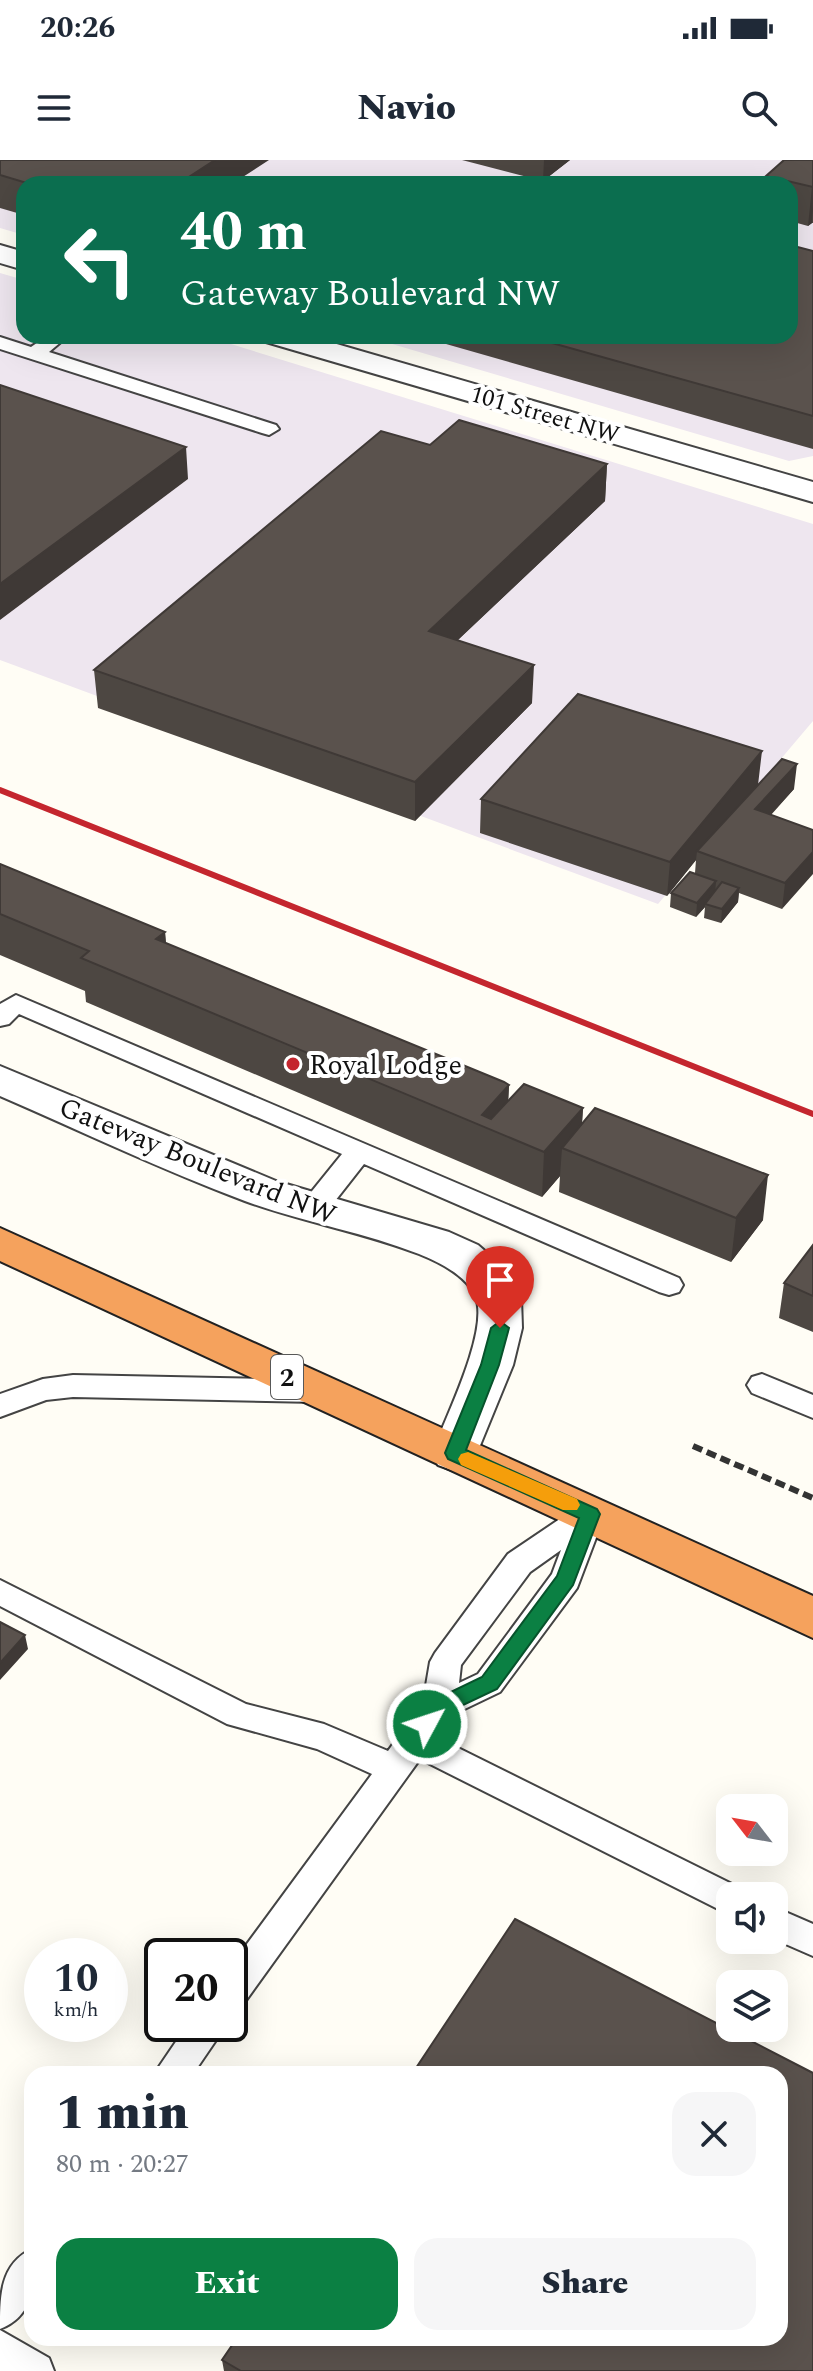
<!DOCTYPE html>
<html lang="en">
<head>
<meta charset="utf-8">
<style>
  body { margin:0; font-family:Spectral,serif; background:#f6f6f7; color:#1f2937; height:100vh; display:flex; flex-direction:column; font-size:30px; white-space:nowrap }
  * { box-sizing:border-box; margin:0 }
  p { font-size:26px; color:#747a83 }
  .icon { flex:none; width:44px; height:44px; fill:none; stroke:currentColor; stroke-width:2; stroke-linecap:round; stroke-linejoin:round }
  .map { position:relative; flex:1; overflow:hidden }
  .drawer { position:absolute; left:24px; top:1906px; width:764px; height:280px; display:flex; flex-direction:column; background:#fff; border-radius:24px; box-shadow:0 8px 32px #0002 }
  .drawer>* { flex:none }
  .guide { position:absolute; left:16px; top:16px; width:782px; height:168px; border-radius:24px; box-shadow:0 8px 32px #0002; background:#0b6e4f; color:#fff; overflow:hidden }
  .needle { width:52px; rotate:301deg }
  .controls { position:absolute; left:716px; top:1634px; display:grid; gap:16px }
  .controls a { display:grid; place-items:center; width:72px; height:72px; border-radius:16px; background:#fff; box-shadow:0 8px 32px #0002; font-size:40px }
  .speed { position:absolute; left:24px; top:1778px; display:flex; gap:16px; font-size:40px; font-weight:700; text-align:center }
  .speed>* { display:grid; place-content:center; width:104px; height:104px; border-radius:50%; background:#fff; box-shadow:0 8px 32px #0002; line-height:1 }
  .speed small { font-size:20px; font-weight:400 }
  .speed .limit { border:4px solid #111; border-radius:12px; background:#fff; color:#111 }
  .pin { position:absolute; display:grid; place-items:center; width:68px; height:68px; color:#fff; margin:-82px -34px; border-radius:50% 50% 50% 0; rotate:-45deg; box-shadow:0 0 8px #0007 }
  .pin .icon { rotate:45deg }
  .me { position:absolute; width:88px; margin:-44px; rotate:50deg; stroke-linejoin:round; filter:drop-shadow(0 0 6px #0008) }
  .turn { display:flex; align-items:center; gap:28px; height:168px; padding:0 32px; font-size:36px }
  .turn .icon { width:104px; height:104px; stroke-width:2.5 }
  .turn b { display:block; font-size:56px; line-height:68px }
  .round { display:grid; place-items:center; flex:none; width:84px; height:84px; border-radius:24px; background:#f6f6f7 }
  .summary { display:flex; align-items:center; justify-content:space-between; height:136px; padding:0 32px }
  h1 { font-size:48px; font-weight:800; line-height:60px }
  .button { display:flex; gap:16px; margin-top:auto; padding:16px 32px }
  .button a { flex:1; height:92px; border-radius:24px; background:#0b8043; color:#fff; font-size:32px; font-weight:800; line-height:92px; text-align:center }
  .button a+a { background:#f6f6f7; color:#1f2937 }
  .status { display:flex; justify-content:space-between; align-items:center; height:56px; padding:0 40px; background:#fff; direction:ltr }
  .status svg { height:22px; fill:currentColor }
  header { display:flex; justify-content:space-between; align-items:center; height:104px; padding:0 32px; background:#fff; font-size:36px; font-weight:800 }
  .map>svg:first-child { display:block }
  .industrial { fill:#eee6ef }
  .lines { fill:none; stroke-linecap:round; stroke-linejoin:round }
  .lane-casing { stroke:#444; stroke-width:4 }
  .street-casing { stroke:#444; stroke-width:4 }
  .highway-casing { stroke:#222; stroke-width:4 }
  .path { stroke:#333; stroke-width:6; stroke-dasharray:10 5; stroke-linecap:butt }
  .lane { fill:#fff; fill-rule:evenodd }
  .street { fill:#fff; fill-rule:evenodd }
  .highway { fill:#f5a25d; fill-rule:evenodd }
  .rail { stroke:#c4262e; stroke-width:6 }
  .wall { fill:#4d4742 }
  .shaded-wall { fill:#3f3936 }
  .building { fill:#5a524d; stroke:#3f3936; stroke-width:2 }
  .route { fill:#0b8043; stroke:#07532c; stroke-width:2 }
  .slow { fill:#f59e0b }
  .poi-dot { fill:#c4262e; stroke:#fff; stroke-width:3 }
  .labels { text-anchor:middle; stroke-width:8; stroke-linejoin:round; paint-order:stroke }
  .far-street-label { font-size:24px; fill:#111; stroke:#fff }
  .shield { fill:#fff; stroke:#585858; stroke-width:2 }
  .shield-label { font-size:26px; font-weight:bold; fill:#111 }
  .poi-label { font-size:28px; fill:#111; stroke:#fff; text-anchor:start }
  .street-label { font-size:28px; fill:#111; stroke:#fff }
</style>
</head>
<body>
<div class="status"><b>20:26</b><svg viewBox="0 0 49 12"><path d="M0 12V9h3v3zM5 12V6h3v6zM10 12V3h3v9zM15 12V0h3v12zM26 1h20v11H26zM47 4h2v5h-2z"/></svg></div>
<header><svg class="icon" aria-label="menu" viewBox="0 0 24 24"><path d="M4 6h16M4 12h16M4 18h16"/></svg>Navio<svg class="icon" aria-label="search" viewBox="0 0 24 24"><circle cx="10" cy="10" r="6"/><path d="M15 15l6 6"/></svg></header>
<div class="map">
<svg width="813" height="2211" viewBox="0 0 813 2211">
  <rect width="100%" height="100%" fill="#fffdf5"/>
  <path class="industrial" d="M0,0H813V296L789,301L365,176H790V24H24V75L0,68Z
    M0,113L24,120V176H205L813,364V561L658,744L0,500Z"/>
  <g class="lines">
    <defs>
      <path id="lane" d="M47,176H68L49,192L276,265L279,269L269,275L262,273L0,189V177L31,187Z
        M16,835L679,1118L683,1125L679,1132L669,1135L659,1132L364,1004L324,1055L314,1058L304,1055L300,1048L304,1041L342,994L19,854L9,864L0,866V844Z
        M762,1214L813,1235V1258L752,1233L747,1225L752,1217Z
        M73,1215L316,1220L326,1223L331,1231L326,1239L316,1242L73,1237L46,1240L0,1257V1234L43,1219Z
        M590,1342L601,1346L605,1354L577,1428L500,1532L450,1556L436,1577L742,1729L746,1736H730V1754L718,1749L420,1599L242,1846L230,1851V1807L372,1614L317,1589L227,1564L0,1446V1420L246,1544L324,1564L388,1591L423,1543L430,1502L435,1493L508,1394L579,1346ZM561,1390L552,1414L478,1514L459,1523L461,1505L530,1412Z
        M774,1747L813,1764V1796L774,1779Z
        M188,1864H227L193,1914H154Z
        M32,2089C32,2123 37,2154 0,2169C0,2136 0,2104 32,2089Z
        M0,2170L49,2198L54,2211H0Z"/>
      <path id="street" d="M0,85L24,92V110L0,103Z
        M262,176H309L813,322V342L266,182Z
        M0,906L276,1021L449,1072L478,1085L500,1104L521,1138L522,1168L513,1205L472,1305L455,1311L438,1305L432,1293C445,1259 489,1171 476,1138C468,1116 439,1102 419,1094C363,1072 302,1062 245,1041C162,1010 81,971 0,936Z"/>
      <path id="highway" d="M0,1068L813,1436V1478L0,1101Z"/>
    </defs>
    <use href="#lane" class="lane-casing"/>
    <use href="#street" class="street-casing"/>
    <use href="#highway" class="highway-casing"/>
    <path class="path" d="M693,1286L813,1338"/>
    <use href="#lane" class="lane"/>
    <use href="#street" class="street"/>
    <use href="#highway" class="highway"/>
    <path class="rail" d="M0,630L813,954"/>
  </g>
  <path class="wall" d="M0,0L232,24H24V55L0,48Z
    M462,0H570L543,21Z
    M813,0V63H812L808,66L790,61V24H765L766,16Z
    M813,91V289L418,176H790Z
    M430,285L607,304L605,341L458,480L532,543L415,661L98,548L94,510Z
    M758,625L794,629L771,655L813,670L782,749L739,733L738,742L721,763L704,758L705,747L696,757L670,747L671,733L695,713L696,700L667,736L480,673L481,639Z
    M0,704L165,772L166,783L509,925L508,941L583,948L582,963L763,1060L731,1102L559,1032L560,1016L542,1037L86,842L85,831L0,795Z
    M813,1085V1172L779,1158L784,1123Z
    M222,2200L813,2211H224Z"/>
  <path class="shaded-wall" d="M215,0H269L232,24H178Z
    M544,0H570L543,21Z
    M812,27H813V49L812,63L808,66Z
    M186,287L188,319L0,460V424Z
    M607,304L605,341L428,508L429,471Z
    M534,505L532,543L415,661V622Z
    M762,591L758,625L697,691L696,700L667,736L670,702Z
    M797,604L794,629L752,675L755,649Z
    M813,692V714L782,749L785,723Z
    M716,721L715,735L705,744V747L696,757L697,743Z
    M739,728L738,742L721,763L722,749Z
    M165,772L168,815L156,779Z
    M509,925L507,969L482,955Z
    M583,948L580,993L562,988L560,1016L542,1037L544,992Z
    M768,1015L763,1060L731,1102L736,1058Z
    M25,1475L28,1489L0,1520V1503Z"/>
  <path class="building" d="M0,0H215L178,24H30L0,15Z
    M784,0H813V27L766,16Z
    M790,85L813,91V256L527,176H790Z
    M0,225L186,287L0,424Z
    M459,260L607,304L429,471L534,505L415,622L94,510L381,271L430,285Z
    M578,534L762,591L670,702L481,639Z
    M782,599L797,604L755,649L813,670V692L785,723L697,691Z
    M0,704L165,772L156,779L504,922L509,925L482,955L491,959L524,924L583,948L544,992L81,798L89,791L0,754Z
    M690,712L716,721L697,743L671,733Z
    M722,722L739,728L722,749L705,744Z
    M595,948L768,1015L736,1058L562,988Z
    M813,1085V1136L784,1123Z
    M0,1462L25,1475L0,1503Z
    M515,1759L813,1913V2211H241L222,2200L237,2178H780V1914H412Z"/>
  <path class="route" d="M500,1161L509,1168L499,1205L466,1290L597,1349L600,1354L573,1425L497,1529L446,1553L434,1570L427,1572L419,1570L416,1564L432,1541L482,1517L557,1416L579,1358L448,1299L445,1293L481,1205L491,1168Z"/>
  <path class="slow" d="M468,1292L577,1339L580,1345L577,1350H563L461,1305L458,1299L461,1294Z"/>
  <circle class="poi-dot" cx="293" cy="904" r="8"/>
  <g class="labels">
    <g class="far-street-label">
      <text transform="translate(545 254) rotate(16)" y="8">101 Street NW</text>
    </g>
    <rect class="shield" x="271" y="1195" width="32" height="44" rx="6"/>
    <g class="shield-label">
      <text x="287" y="1226">2</text>
    </g>
    <g class="poi-label">
      <text x="309" y="914">Royal Lodge</text>
    </g>
    <g class="street-label">
      <text transform="translate(198 1000) rotate(22)" y="10">Gateway Boulevard NW</text>
    </g>
  </g>
</svg>
<div class="controls">
<a><svg class="needle" viewBox="-14 -14 28 28"><path d="M0-13l5 13h-10z" fill="#e53935"/><path d="M0 13l5-13h-10z" fill="#747a83"/></svg></a>
<a><svg class="icon" aria-label="sound" viewBox="0 0 24 24"><path d="M4 9h4l5-4v14l-5-4H4zM17 9q2 3 0 6"/></svg></a>
<a><svg class="icon" aria-label="layers" viewBox="0 0 24 24"><path d="M12 4l9 5-9 5-9-5zM3 14l9 5 9-5"/></svg></a>
</div>
<div class="speed"><div>10<small>km/h</small></div><div class="limit">20</div></div>
<div class="pin" style="left:500px;top:1168px;background:#d93025"><svg class="icon" aria-label="arrive" viewBox="0 0 24 24"><path d="M6 21V4h12l-3 4 3 4H6"/></svg></div>
<svg class="me" style="left:427px;top:1564px" viewBox="-20 -20 40 40"><circle r="17" fill="#0b8043" stroke="#fff" stroke-width="3"/><path d="M0-11L8 9 0 5-8 9z" fill="#fff"/></svg>
<div class="guide">
<div class="turn"><svg class="icon" aria-label="left" viewBox="0 0 24 24"><path d="M17 20v-9H6M10 6l-5 5 5 5"/></svg><div><b>40 m</b>Gateway Boulevard NW</div></div>
</div>
<section class="drawer">
<div class="summary"><div><h1>1 min</h1><p>80 m · 20:27</p></div><a class="round"><svg class="icon" aria-label="close" viewBox="0 0 24 24"><path d="M6 6l12 12M18 6L6 18"/></svg></a></div>
<div class="button"><a>Exit</a><a>Share</a></div>
</section>
</div>
</body>
</html>
